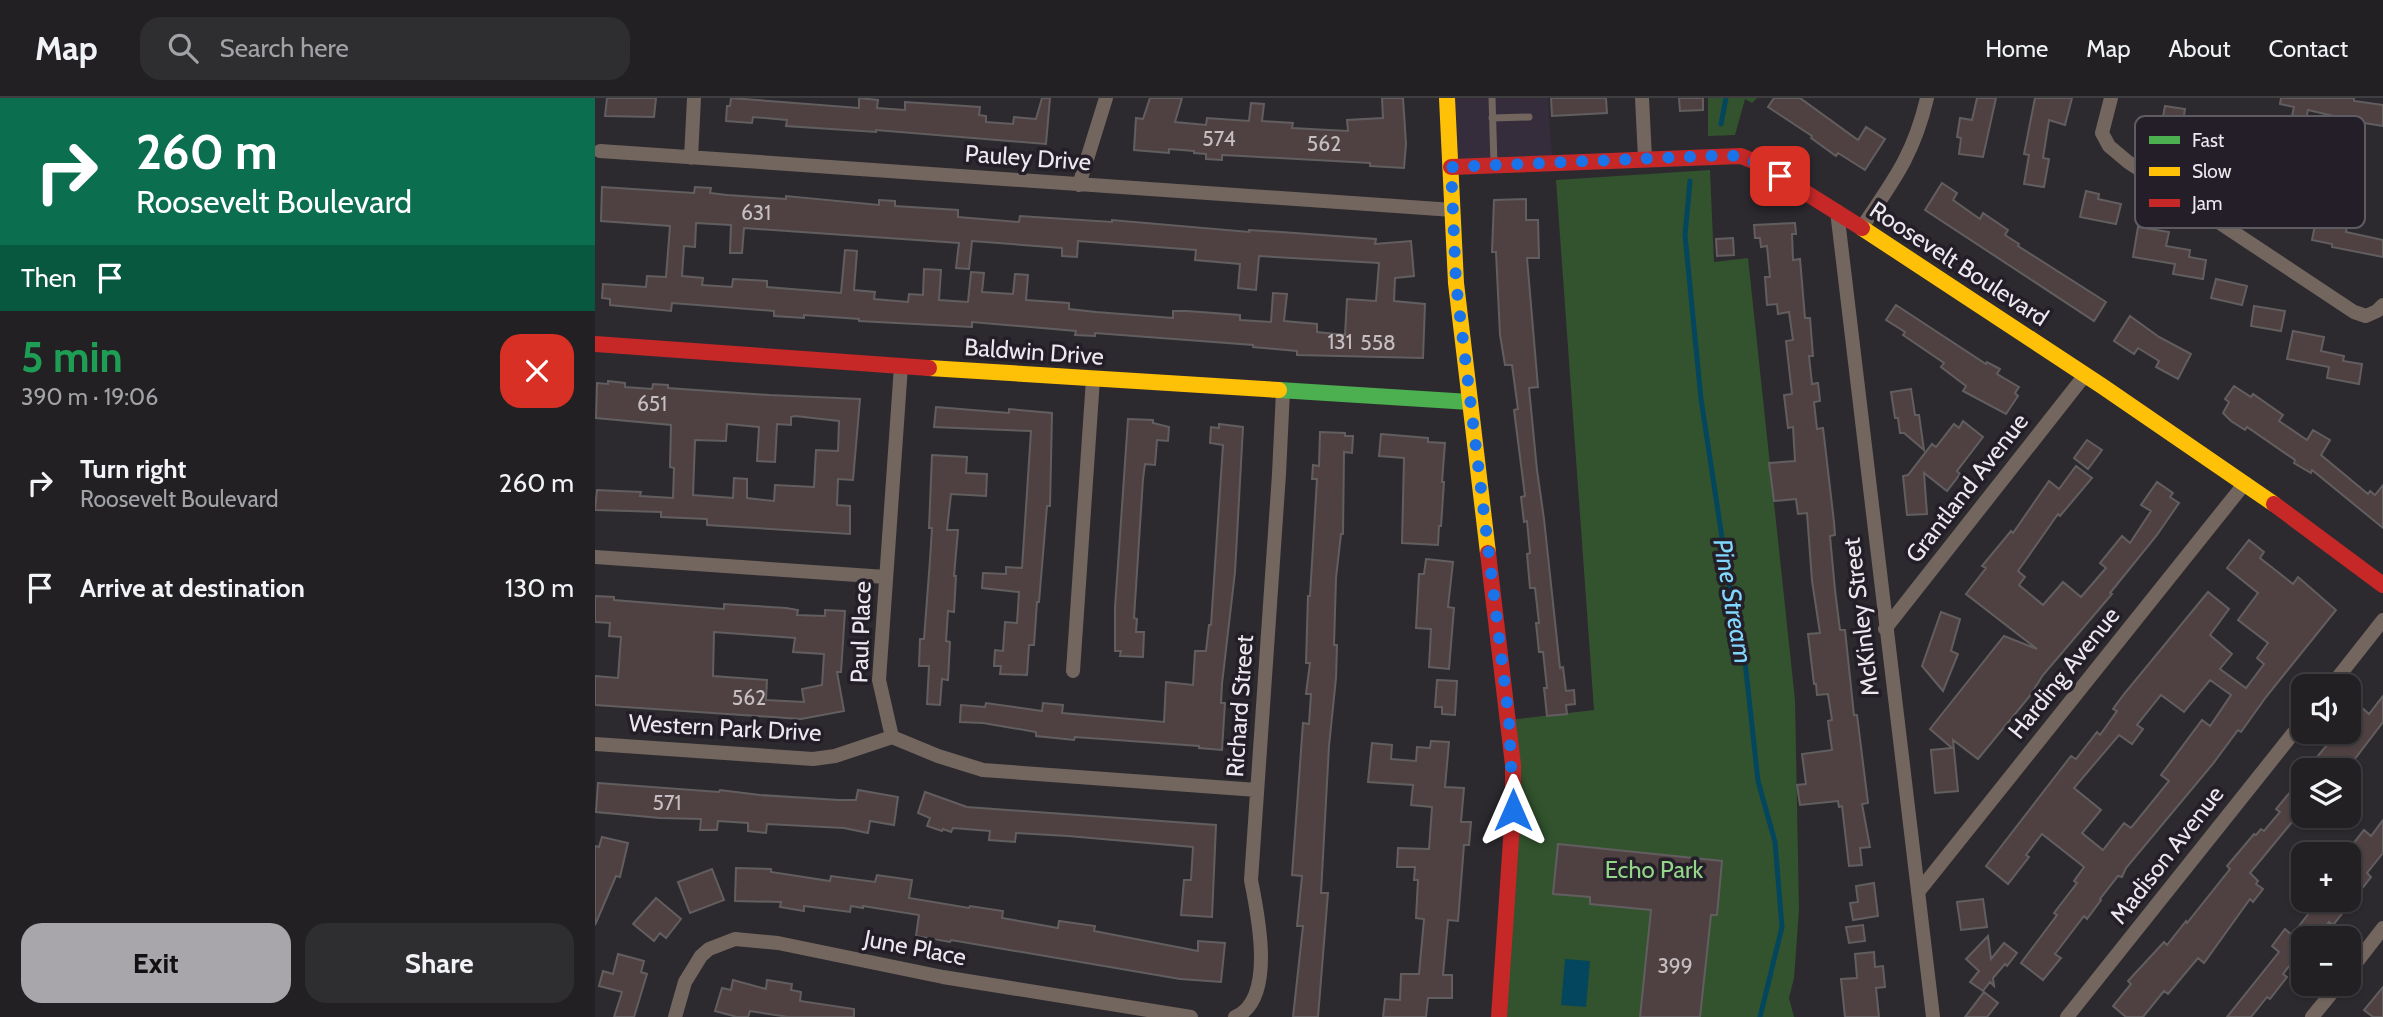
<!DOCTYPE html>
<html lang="en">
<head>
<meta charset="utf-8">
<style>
  body { margin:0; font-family:Cabin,sans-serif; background:#2e2d30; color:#f1f3f6; height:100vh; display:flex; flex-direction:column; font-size:26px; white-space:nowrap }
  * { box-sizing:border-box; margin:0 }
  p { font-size:23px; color:#a2a3a6 }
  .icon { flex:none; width:38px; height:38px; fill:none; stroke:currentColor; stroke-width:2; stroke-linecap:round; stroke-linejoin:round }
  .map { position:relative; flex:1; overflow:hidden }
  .side { display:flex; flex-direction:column; background:#222023; width:595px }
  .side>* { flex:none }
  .banner { background:#0b6e4f; color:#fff; overflow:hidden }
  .tools { position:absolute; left:1696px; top:576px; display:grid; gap:14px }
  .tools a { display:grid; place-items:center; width:70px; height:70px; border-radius:14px; background:#222023; box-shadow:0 2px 5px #0004,0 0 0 2px #3f3e41; font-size:35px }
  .pin { position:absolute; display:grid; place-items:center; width:60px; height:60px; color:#fff; margin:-30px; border-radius:14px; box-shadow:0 4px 10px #0006 }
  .me { position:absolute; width:77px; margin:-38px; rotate:0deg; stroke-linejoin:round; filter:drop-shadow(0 0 5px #0008) }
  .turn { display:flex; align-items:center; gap:24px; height:147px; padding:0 21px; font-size:32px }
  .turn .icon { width:91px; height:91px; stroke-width:2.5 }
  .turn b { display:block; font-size:49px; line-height:60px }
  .then { display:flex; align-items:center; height:66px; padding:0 21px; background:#0003; gap:14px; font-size:26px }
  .round { display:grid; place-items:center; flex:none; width:74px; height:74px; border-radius:21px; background:#2e2d30 }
  .headline { display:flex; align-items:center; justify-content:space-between; height:119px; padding:0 21px }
  h1 { font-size:42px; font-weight:800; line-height:52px; color:#1e9e55 }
  .action { display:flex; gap:14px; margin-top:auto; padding:14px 21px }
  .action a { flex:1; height:80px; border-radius:21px; background:#a9a6ab; color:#111; font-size:28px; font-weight:800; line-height:80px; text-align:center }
  .action a+a { background:#2e2d30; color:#f1f3f6 }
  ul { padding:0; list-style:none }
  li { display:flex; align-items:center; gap:21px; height:105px; padding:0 21px }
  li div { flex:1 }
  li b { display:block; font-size:26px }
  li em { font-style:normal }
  header { display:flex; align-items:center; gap:42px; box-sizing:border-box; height:98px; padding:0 35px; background:#222023; border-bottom:2px solid #3f3e41 }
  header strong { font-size:33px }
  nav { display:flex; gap:38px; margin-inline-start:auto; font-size:24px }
  .search { width:490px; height:63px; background:#2e2d30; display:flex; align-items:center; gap:18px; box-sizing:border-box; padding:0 24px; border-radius:21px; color:#a2a3a6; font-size:26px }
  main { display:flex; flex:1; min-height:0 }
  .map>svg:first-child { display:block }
  .built { fill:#352d3b }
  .green { fill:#32532e }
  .water { fill:#04465d }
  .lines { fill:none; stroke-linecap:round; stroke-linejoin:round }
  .stream { stroke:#04465d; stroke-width:5 }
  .building { fill:#4f4142; stroke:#625e5f; stroke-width:2; fill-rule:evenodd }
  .lane { stroke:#73665e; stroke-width:7 }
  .street { stroke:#73665e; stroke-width:14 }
  .fast { stroke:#4caf50; stroke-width:16 }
  .slow { stroke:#ffc107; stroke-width:16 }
  .jam { stroke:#c62828; stroke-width:16 }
  .route { stroke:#1a73e8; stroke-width:12; stroke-dasharray:0 21.6 }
  .labels { text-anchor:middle; stroke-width:7; stroke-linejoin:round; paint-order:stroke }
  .number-label { font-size:21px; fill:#c5bec3 }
  .street-label { font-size:24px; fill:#ece8ee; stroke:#231e27 }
  .park-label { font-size:24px; fill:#93d589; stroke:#231e27 }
  .water-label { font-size:26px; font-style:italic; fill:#81d6fd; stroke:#231e27 }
  .key { fill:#231e27; stroke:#5f5b63; stroke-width:2 }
  .key-label { font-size:19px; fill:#ece8ee }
</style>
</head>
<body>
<header>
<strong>Map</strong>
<div class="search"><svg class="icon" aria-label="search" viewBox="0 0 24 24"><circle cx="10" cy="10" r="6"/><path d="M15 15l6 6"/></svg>Search here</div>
<nav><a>Home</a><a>Map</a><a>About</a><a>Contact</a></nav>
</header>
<main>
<section class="side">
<div class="banner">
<div class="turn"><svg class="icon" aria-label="right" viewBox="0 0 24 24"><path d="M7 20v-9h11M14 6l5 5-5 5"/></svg><div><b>260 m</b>Roosevelt Boulevard</div></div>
<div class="then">Then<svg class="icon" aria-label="arrive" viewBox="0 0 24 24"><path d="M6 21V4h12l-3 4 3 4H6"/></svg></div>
</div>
<div class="headline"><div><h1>5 min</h1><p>390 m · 19:06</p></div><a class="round" style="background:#d93025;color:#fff"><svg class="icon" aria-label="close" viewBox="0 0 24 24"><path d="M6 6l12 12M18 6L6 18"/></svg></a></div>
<ul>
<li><svg class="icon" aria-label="right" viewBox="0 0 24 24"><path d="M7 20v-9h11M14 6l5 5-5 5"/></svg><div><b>Turn right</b><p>Roosevelt Boulevard</p></div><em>260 m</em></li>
<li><svg class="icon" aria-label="arrive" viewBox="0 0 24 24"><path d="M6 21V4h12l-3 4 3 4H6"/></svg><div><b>Arrive at destination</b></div><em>130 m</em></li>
</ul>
<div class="action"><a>Exit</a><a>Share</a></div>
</section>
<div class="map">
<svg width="1788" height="919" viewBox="0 0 1788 919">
  <rect width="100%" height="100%" fill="#2d2a2f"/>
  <path class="built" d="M856,0H953L957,59L859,65Z"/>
  <path class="green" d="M1113,0H1162L1157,5L1150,1L1140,37L1113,38Z
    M1115,72L1119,164L1153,160L1200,602L1204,812L1199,880L1194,900L1199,919H904L914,622L999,612L961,82Z"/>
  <path class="water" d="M970,861L995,863L991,909L966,907Z"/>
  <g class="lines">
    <path class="stream" d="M1126,26L1131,0
      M1095,83L1090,137L1106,301L1134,486L1148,545L1163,683L1180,744L1187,829L1165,919"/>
  </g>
  <path class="building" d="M12,0H61L59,19L10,18Z
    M136,0L264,10V0L283,2L282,10L310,12V4L385,9L384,17L391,18V24L418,26L419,19L441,21L447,0H455L451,46L281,32V34L191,28L192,22L158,19L157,25L131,23L132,8H135Z
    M555,0H587L580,24L611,27L612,20L654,23L656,5L669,6L667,23L698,25L697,30L753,33L752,22L788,20L787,0H808L811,46L809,70L775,68V65L647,58L627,57V62L611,61V56L599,55V53L574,51V55L539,52L541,20L548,21Z
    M956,0H1011L1012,15L957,18Z
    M1084,0H1108V12L1085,13Z
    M1179,0H1205L1263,42L1271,29L1290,41L1270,72L1243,55L1241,58L1216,40L1217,38L1173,9Z
    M1382,0H1401L1388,59L1364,56L1366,40L1362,39L1365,20L1377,22Z
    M1440,0H1477L1470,27L1454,22L1448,60L1454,61L1449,89L1429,86L1434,57L1429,56Z
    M1686,0H1759V3L1788,7V28L1756,23L1754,31L1742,29L1743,19L1713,12L1711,21L1697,18L1699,9L1685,6Z
    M1570,8L1590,11L1585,42L1564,39Z
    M1347,85L1362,95L1358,102L1385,121L1388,115L1413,132L1410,137L1424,146L1423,148L1511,204L1499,223L1330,112Z
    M7,89L99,95L100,89L116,90L115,95L132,97L191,101V98L284,107V102L300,103V108L363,112V119L424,124L425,118L517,124V122L654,134V132L700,135L781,141L780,146L816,143L819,178L800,180L799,203L830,206L828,260L702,257V253L658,249V247L500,235V238L480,237L481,233L377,224V229L264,223V221L209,217V220L179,218V213L77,205L76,213L15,207V201L7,200L8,186L51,189L52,178L71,179L75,128L6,123ZM101,125L136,127L135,155H147L149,130L364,145L361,170L374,171L377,143L467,150V158L482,159L483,143L601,152L600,162L645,166L643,190L661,192L664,158L784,165L781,203L752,201L750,237L722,234V226L689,223L692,196L678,195L676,224L645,222V217L592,213H578V220L501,214L474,211V205L431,202L433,177L420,176L418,196L387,194L389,175L376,174L373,204L344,202L346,172L329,171L328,197L314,196L313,204L279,201L280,194L259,192L262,153L250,152L246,195L172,189V183L138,181L137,189L107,187L108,180L87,178L89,148L100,149Z
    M1491,93L1504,96L1503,101L1526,106L1521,126L1485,119Z
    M931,101V122H943L944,160H932L943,289L934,290L942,372L949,421L965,570L968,569L971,593L979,592L980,606L971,607L972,616L952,618L949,590H952L948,554H944L941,525H944L940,490H935L932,456L935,455L932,423L929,424L926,399L930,398L919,312L923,311L917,267H910L905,237L901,154H897L899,102Z
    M1740,119L1753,121L1751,134L1788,142V159L1737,149V146L1717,142L1721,122L1738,126Z
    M1200,125L1201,136H1197L1198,162L1205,161L1210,220H1215L1218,258H1214L1217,286L1223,285L1225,303L1219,304L1222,331L1228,330L1239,424L1240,437L1235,438L1240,492L1245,532H1250L1259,617H1262L1273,705L1267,706L1275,749L1265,750L1267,767L1254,768L1247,708L1244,709L1243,703L1205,707L1202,687L1211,686L1207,656L1237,652L1233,623L1237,622L1233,596L1222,597L1221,586H1219L1213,536L1225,535L1217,483L1212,415L1203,416L1201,401L1179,403L1174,365L1200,363L1198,329L1193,330L1189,297L1197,296L1191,243L1198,242L1194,214L1183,216L1182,206L1172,207L1170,179H1175L1172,148L1166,149L1165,140H1160L1159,127Z
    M1543,129L1574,134L1571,148L1595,152L1594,159L1611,162L1608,181L1578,176L1580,166L1538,159Z
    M1138,140L1139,157L1122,158L1121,141Z
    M1621,181L1652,188L1647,207L1616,200Z
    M1301,207L1391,266L1392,264L1405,271L1402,276L1424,289L1420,295L1423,298L1411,316L1368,293L1371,288L1346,269L1349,265L1308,237L1310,234L1291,222Z
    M1659,208L1690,213L1686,233L1656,228Z
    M1535,218L1564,239L1596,256L1583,281L1561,269L1564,263L1543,250L1539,256L1519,243Z
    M1698,233L1729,239L1726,253L1749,258L1748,263L1767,266L1764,286L1732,280L1734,269L1692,261Z
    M13,283L30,285V289L57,291L58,286L73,287V290L174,297L265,301L258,382L243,381L242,407L255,408V436L112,427V421L66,419V414L0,412L2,392L46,394L45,398L78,400L79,370L75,369L76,327L1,320L2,285L13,286ZM200,318L244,323L243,353L221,352L219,389L180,387L179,403L152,400V381L139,380L138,400L98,397L100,342L131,343L132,326L164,329L162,363L180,364L182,326L196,327V319Z
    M1639,288L1656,299L1658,296L1688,317L1684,323L1712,342L1718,332L1735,342L1726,357L1773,396L1775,393L1780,397L1788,387V430L1717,372L1716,375L1699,365L1700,362L1652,329L1650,332L1636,323L1628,315L1634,304L1630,301Z
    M1316,291L1320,317H1324L1329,352L1309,335H1305L1303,320H1300L1296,294Z
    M341,309L414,315V311L457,315L455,408H452L444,504H442L439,547H434L432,577L405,576L406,568H399L400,552L408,553L410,524L422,525L424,494L387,490L388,475L411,476V469L427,470L436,333L339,329Z
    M533,321L558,322V325L574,329L573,343L562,342L560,367L550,366L548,381L539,520L542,521L541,534H549L548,559L525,558L526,553H520V510Z
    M1368,323L1388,339L1362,373L1365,376L1352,393L1329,375L1332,416L1312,417L1308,378L1313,377L1337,346L1341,349L1359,326L1364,330Z
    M624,326L648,329L640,474L627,586L626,605H630L627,652L604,650V648L480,639L479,642L441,638V634L388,625L365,624L366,607L390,609L391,605L447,613L448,605L468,607L467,615L569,624L571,584L598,587L600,553H611L614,527H616L628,347L615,345L616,329L624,330Z
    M725,334L750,335V338H758L757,355L749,354L748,436H746L741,480L739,547H742L741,580L734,648L726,795H733L723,919H698L708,828H702L707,778L697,777L708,625L714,626L716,596H711L715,565H711L713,498H715L722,381H717L718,367L724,368Z
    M786,336L833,340V344L850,345L847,384H849L846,428H844L843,447L807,445L809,360L784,358Z
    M1492,342L1507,352L1493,371L1479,360Z
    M337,357L372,359L371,375L392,376L391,398L356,396L352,432H363L359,478H361L359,514L353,513L351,543L355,544L353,582L347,581L345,607L332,606L334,568H324L325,541H329L335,462L337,430H334Z
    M1481,368L1497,380L1465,418L1463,416L1423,473L1430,479L1424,487L1448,507L1468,484L1486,499L1511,470L1505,465L1527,438L1535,445L1556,413L1546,407L1562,384L1578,395L1575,399L1584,405L1562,437L1515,495L1517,496L1448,577L1434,599L1383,661L1358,642L1363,693L1340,695L1336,652L1357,650L1335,631L1409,538L1442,551L1371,496L1391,470L1387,468L1416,433L1418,435L1454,383L1464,391Z
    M1654,442L1669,454L1665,460L1698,486L1703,479L1741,512L1671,599L1646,634L1643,632L1617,667L1531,770L1527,779L1523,778L1505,801L1506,802L1492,821L1489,818L1460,856L1466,860L1448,882L1426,865L1462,817L1459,815L1482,785L1479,783L1489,769L1447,736L1431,757L1434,759L1413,786L1391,768L1476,658L1481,661L1502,634L1505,637L1522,613L1518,611L1529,596L1613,494L1634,511L1615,537L1637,556L1625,571L1651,590L1669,566L1662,560L1673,545L1643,522L1663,495L1632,470ZM1615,582L1636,597L1615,628L1607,622L1566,677L1574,683L1536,730L1529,725L1508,752L1487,735L1506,712L1479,690L1524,637L1537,646L1548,631L1542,627L1566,597L1589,614Z
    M831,461L858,464L853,509L859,510L854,571L834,569L836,531L821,530L824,476H829Z
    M0,498L19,499V502L129,511V506L191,510L203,512L202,517L230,518V512L250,513L246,574H242L249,613L206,621L0,607V578L23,580L26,539L14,538L15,525L0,524ZM119,534L200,540L198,554L229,556L227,587L207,591L209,604L171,602L172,582L118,578Z
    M1346,514L1365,521L1356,553L1363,556L1348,593L1327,568Z
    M842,582L862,583L860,617L847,616V609H840Z
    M1788,598V624L1756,666L1748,660L1738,672H1711L1743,634H1754V621L1765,608L1774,616Z
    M836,643L854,644L850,689L869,690L866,724H876L874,747H869L863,823L853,822L848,877H857V900H833L831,919H788L790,901L805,902L806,876H824L829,821L821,820L823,782H819L820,769H802L803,750L834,751L837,709L816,707L818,687L773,684L777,645L797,647L796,661L821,663L822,649L835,650Z
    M3,685L124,694L125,692L165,697L244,702H261L263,692L303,699L299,727L275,723L273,735L249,730L172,726L171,735L153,733V725L123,723L122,732H105L106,721L65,720L1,714Z
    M1696,693L1708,702V723L1702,718L1655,775L1663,783L1661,786L1668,791L1658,804L1655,801L1609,865L1603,860L1573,896L1569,893L1548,919H1531L1518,908L1536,886L1533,883L1569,844L1572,847L1591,823L1592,825L1635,771L1632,768L1659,736L1661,737L1666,731L1669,733L1685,714L1681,711Z
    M330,694L372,709L621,727L617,819L586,817L589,782H596L598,749L473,738L421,735L420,744L394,742L395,733L358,730L356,734L348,731L347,733L332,728L335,720L323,715Z
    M1788,722V755L1772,775L1776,779L1762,797L1738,827L1734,824L1722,840H1708V850L1688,876L1692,879L1675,901L1672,899L1656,919H1632L1684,854L1677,848L1690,831L1697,837L1717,811L1705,802H1754V756H1750L1769,732L1776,738Z
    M7,739L33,745L25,779L21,778L0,827V748L4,749Z
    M963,746L1127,763L1122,817H1116L1105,919H1045L1056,812L995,806V799L958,796Z
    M141,770L176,771V774L235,783L236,778L280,784L282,777L317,782L314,800L374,810L375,808L408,813L407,820L463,830L464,823L500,828L499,833L603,853V843L630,845L626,884L585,881L356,842L355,844L321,838L324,817L268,808V810L256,808L255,814L209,808V813L185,809L186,804L140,803Z
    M117,771L129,802L95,815L83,784Z
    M1279,785L1283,818L1258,822L1255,805L1263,804L1261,788Z
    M61,800L86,821L71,840L65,835L59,843L38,826Z
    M1388,801L1392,829L1366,832L1362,804Z
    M1268,827L1270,843L1254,845L1251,829Z
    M1393,838L1396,861L1409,845L1422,855L1412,868L1410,866L1398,880L1399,888L1395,884L1388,893L1375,884L1384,873L1371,861Z
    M1279,854L1280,869L1288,868L1290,889L1281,890L1284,919H1250L1246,881L1262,880L1260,856Z
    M23,856L49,863L46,874L52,876L39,919H19L27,894L4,888L8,873L18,876Z
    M138,882L171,891L172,882L197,886L196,892L206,894L205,903L259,911V919H193L155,913L153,919H142L120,913L127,890L136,892Z
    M1788,889V919H1778L1769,912Z
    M1389,894L1403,905L1392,919H1370Z"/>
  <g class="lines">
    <path class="lane" d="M897,0L899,66
      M897,20L934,19"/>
    <path class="street" d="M1047,0L1050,60
      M1516,0L1507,35L1514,48L1533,64L1759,214L1771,218L1782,213L1788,207
      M5,53L858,112
      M96,60L99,0
      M484,87L511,0
      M1242,113L1338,919
      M1267,129C1299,82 1319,56 1332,0
      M306,268L284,582L297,639L343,658L388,672L662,692
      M0,459L291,479
      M1290,531L1490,277
      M478,573L498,281
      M1736,588L1788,522
      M0,646L218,661L240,658L297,639
      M1324,793L1650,385
      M1754,874L1788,830
      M80,919L90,884L106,858L114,851L140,841L183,845L348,879L596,919
      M640,919C681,902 663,817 656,782L684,376L688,293
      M1472,919L1708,623
      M1717,919L1744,886"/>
    <path class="fast" d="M684,292L875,304"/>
    <path class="slow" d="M852,0L861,185L893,455
      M1267,130L1507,288L1679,406
      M334,270L684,292"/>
    <path class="jam" d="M856,69L1146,58L1165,66L1267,130
      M0,246L334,270
      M1679,406L1788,487
      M893,455L918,667V712L904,919"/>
  </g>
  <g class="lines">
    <path class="route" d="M918,712L914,622L861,185L856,69L1133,57C1153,59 1168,68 1185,78"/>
  </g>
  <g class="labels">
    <g class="number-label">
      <text x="624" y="48">574</text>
      <text x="729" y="53">562</text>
      <text x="161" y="122">631</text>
      <text x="745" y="251">131</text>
      <text x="783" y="252">558</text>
      <text x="57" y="313">651</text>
      <text x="154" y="607">562</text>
      <text x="72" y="712">571</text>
      <text x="1080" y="875">399</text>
    </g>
    <g class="street-label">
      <text transform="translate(433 60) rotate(4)" y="8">Pauley Drive</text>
      <text transform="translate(1364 166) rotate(33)" y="8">Roosevelt Boulevard</text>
      <text transform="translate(439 254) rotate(4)" y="8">Baldwin Drive</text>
      <text transform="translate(1372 390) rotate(-52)" y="8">Grantland Avenue</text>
      <text transform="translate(1266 519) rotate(-97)" y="8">McKinley Street</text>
      <text transform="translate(266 534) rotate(-88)" y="8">Paul Place</text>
      <text transform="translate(1469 575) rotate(-51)" y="8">Harding Avenue</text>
      <text transform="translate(645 608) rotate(-86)" y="8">Richard Street</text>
      <text transform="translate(130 630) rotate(3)" y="8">Western Park Drive</text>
      <text transform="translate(1572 757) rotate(-52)" y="8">Madison Avenue</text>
      <text transform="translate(320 850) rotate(11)" y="8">June Place</text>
    </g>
    <g class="park-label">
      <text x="1059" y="780">Echo Park</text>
    </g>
    <g class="water-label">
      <text transform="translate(1138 503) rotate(80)" y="9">Pine Stream</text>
    </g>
  </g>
  <rect x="1540" y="18" width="230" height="112" rx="10" class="key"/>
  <rect x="1554" y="38" width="31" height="8" fill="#4caf50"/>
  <rect x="1554" y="69" width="31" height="9" fill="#ffc107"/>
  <rect x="1554" y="101" width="31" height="8" fill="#c62828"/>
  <g class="key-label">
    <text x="1597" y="49">Fast</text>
    <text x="1597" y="80">Slow</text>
    <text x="1597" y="112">Jam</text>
  </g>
</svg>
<div class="tools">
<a><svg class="icon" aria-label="sound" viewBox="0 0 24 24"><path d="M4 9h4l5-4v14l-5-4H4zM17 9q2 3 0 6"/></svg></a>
<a><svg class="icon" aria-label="layers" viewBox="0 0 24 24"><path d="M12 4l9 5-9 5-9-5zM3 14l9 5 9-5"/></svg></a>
<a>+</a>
<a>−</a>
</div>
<div class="pin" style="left:1185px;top:78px;background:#d93025"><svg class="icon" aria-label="arrive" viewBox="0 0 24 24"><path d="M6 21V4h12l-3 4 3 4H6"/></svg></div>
<svg class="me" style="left:918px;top:712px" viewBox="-20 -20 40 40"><path d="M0-17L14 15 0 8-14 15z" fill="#1a73e8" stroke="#fff" stroke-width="4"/></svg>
</div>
</main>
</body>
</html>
